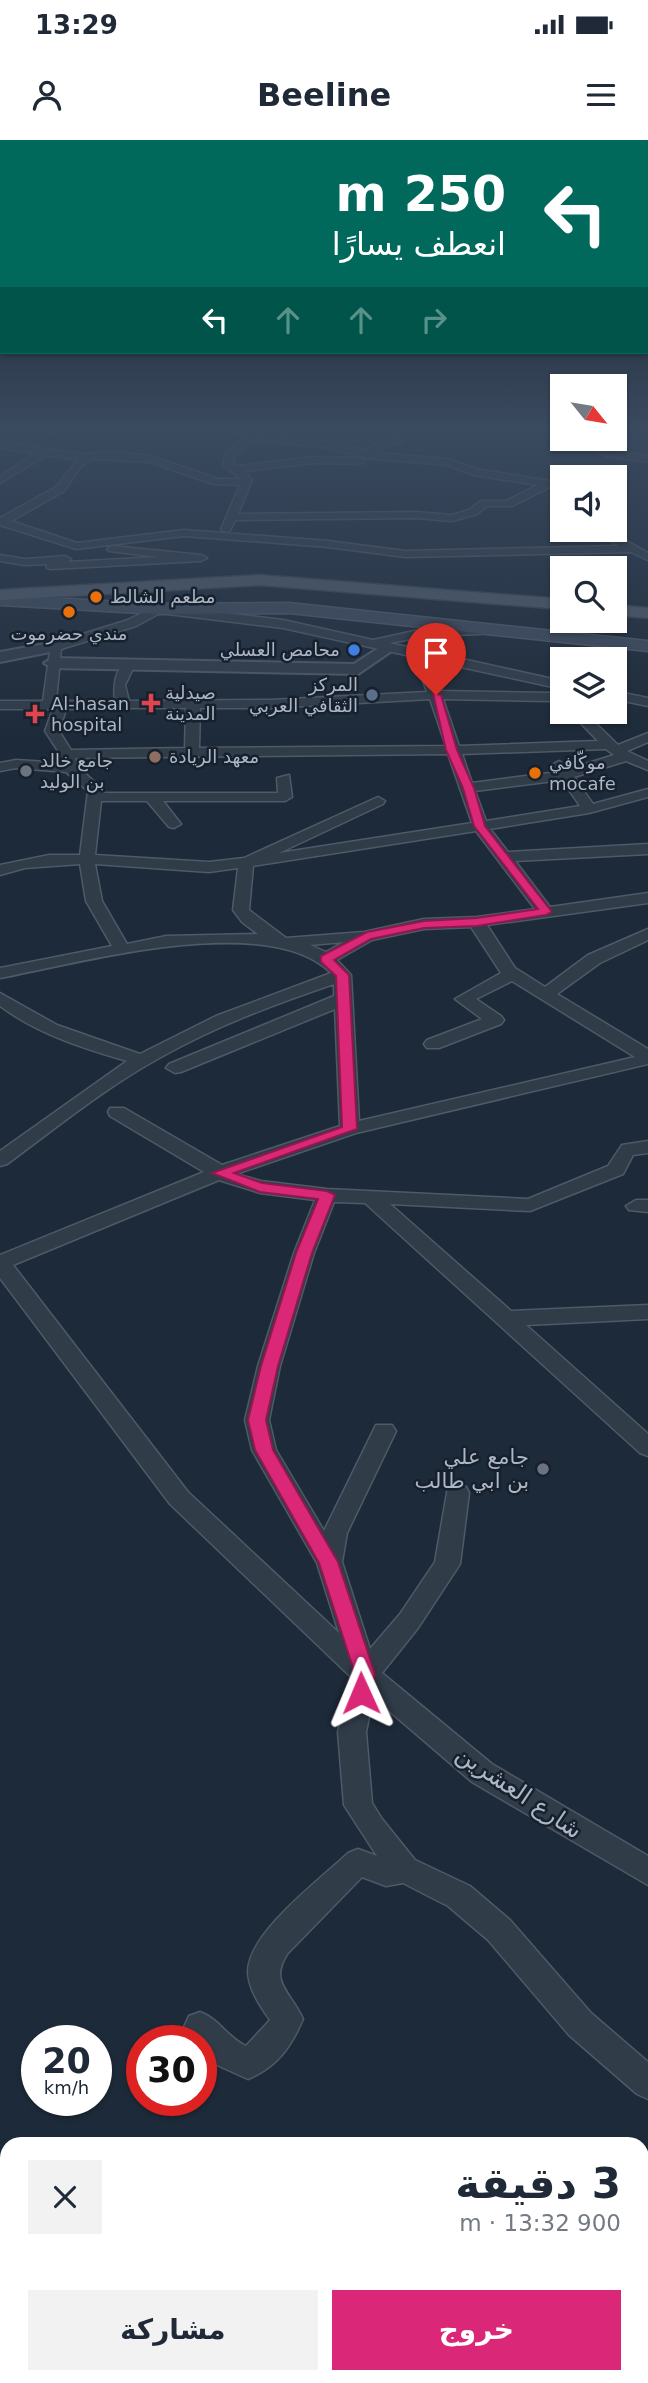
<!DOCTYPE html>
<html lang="ar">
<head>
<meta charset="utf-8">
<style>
  body { margin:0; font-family:"DejaVu Sans","Noto Sans Arabic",sans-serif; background:#f2f2f3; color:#1f2937; direction:rtl; height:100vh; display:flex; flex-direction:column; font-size:26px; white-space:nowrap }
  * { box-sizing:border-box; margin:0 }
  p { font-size:23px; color:#747a83 }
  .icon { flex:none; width:38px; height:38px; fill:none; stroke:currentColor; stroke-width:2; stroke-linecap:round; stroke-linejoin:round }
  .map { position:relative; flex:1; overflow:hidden; direction:ltr }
  .details { position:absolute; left:0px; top:1997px; width:649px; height:247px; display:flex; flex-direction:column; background:#fff; border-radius:21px 21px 0 0; box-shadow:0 2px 5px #0004; direction:rtl }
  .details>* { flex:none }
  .top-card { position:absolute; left:0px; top:0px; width:649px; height:214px; box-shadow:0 2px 5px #0004; direction:rtl; background:#00695c; color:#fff; overflow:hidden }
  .needle { width:46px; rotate:120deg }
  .controls { position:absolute; left:550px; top:234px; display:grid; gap:14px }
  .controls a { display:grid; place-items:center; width:77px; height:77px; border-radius:0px; background:#fff; box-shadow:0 2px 5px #0004; font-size:35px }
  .speed { position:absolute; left:21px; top:1885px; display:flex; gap:14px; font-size:35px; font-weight:700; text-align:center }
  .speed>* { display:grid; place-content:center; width:91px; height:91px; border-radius:50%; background:#fff; box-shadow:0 2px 5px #0004; line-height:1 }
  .speed small { font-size:18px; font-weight:400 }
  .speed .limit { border:10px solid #d22; background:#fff; color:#111 }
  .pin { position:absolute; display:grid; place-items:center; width:60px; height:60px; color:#fff; margin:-72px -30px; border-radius:50% 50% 50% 0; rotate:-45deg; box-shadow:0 0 7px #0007 }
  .pin .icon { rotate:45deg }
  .me { position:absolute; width:77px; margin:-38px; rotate:359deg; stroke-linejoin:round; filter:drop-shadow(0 0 5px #0008) }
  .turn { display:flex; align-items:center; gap:24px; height:147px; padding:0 28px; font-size:32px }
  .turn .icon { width:91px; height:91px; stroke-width:2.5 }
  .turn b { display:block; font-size:49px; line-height:60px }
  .lanes { display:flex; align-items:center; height:66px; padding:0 28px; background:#0003; justify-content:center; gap:35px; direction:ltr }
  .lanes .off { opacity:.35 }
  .round { display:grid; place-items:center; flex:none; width:74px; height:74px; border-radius:0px; background:#f2f2f3 }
  .summary { display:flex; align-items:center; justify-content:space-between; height:119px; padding:0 28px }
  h1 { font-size:42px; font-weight:600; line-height:52px }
  .primary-button { display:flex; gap:14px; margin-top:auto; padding:14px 28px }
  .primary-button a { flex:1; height:80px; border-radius:0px; background:#db2777; color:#fff; font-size:28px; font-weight:600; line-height:80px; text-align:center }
  .primary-button a+a { background:#f2f2f3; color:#1f2937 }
  .status { display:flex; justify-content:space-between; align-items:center; height:49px; padding:0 35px; background:#fff; direction:ltr }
  .status svg { height:19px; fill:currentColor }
  header { display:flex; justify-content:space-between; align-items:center; height:91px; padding:0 28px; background:#fff; font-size:32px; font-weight:600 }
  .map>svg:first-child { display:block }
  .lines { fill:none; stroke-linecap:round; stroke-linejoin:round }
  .minor-casing { stroke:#4f5967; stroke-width:3 }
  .tertiary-casing { stroke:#4f5967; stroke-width:4 }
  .secondary-casing { stroke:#4f5967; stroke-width:3 }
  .primary-casing { stroke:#3b4553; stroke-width:3 }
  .minor { fill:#313c49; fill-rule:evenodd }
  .tertiary { fill:#313c49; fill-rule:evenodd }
  .secondary { fill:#3f4b5d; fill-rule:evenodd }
  .primary { fill:#4f5b6a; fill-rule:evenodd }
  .route { fill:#db2777; stroke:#8e194d; stroke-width:2 }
  .food-dot { fill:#e8710a; stroke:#17212d; stroke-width:2.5 }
  .shop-dot { fill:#3f7fe0; stroke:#17212d; stroke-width:2.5 }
  .service-dot { fill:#5c6f8a; stroke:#17212d; stroke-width:2.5 }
  .health-dot { fill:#e0444e; stroke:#17212d; stroke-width:2.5 }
  .education-dot { fill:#8d6e63; stroke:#17212d; stroke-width:2.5 }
  .worship-dot { fill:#6b7280; stroke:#17212d; stroke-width:2.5 }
  .labels { text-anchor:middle; stroke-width:5; stroke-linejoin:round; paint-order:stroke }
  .far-poi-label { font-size:18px; fill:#abb6c6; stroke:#17212d; text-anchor:start }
  .poi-label { font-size:21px; fill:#abb6c6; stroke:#17212d; text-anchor:end }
  .near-street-label { font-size:24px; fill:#abb6c6; stroke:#17212d }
</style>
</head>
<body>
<div class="status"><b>13:29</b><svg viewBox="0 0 49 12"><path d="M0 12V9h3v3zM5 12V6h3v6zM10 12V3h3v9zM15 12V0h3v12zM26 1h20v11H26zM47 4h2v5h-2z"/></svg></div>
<header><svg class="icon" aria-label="menu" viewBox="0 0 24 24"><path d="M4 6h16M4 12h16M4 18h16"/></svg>Beeline<svg class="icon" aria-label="person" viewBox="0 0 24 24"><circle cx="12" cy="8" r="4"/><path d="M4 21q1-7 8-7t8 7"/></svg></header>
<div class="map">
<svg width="648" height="2243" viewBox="0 0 648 2243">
  <rect width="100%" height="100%" fill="#1d2a39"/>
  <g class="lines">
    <defs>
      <path id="minor" d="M50,287H70L53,292Z
        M190,287H236L257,295L325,301L366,310L379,302L393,299L400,287H410L400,303L385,306L376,313L449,319L476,329L562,343V349L550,347L512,366H487L477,374L452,381L416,378L235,380L230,391L226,392L221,389L240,345L213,344L150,322L93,319L81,326L64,351L11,381L77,403L184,390L328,401L405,411L619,406L593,390H607L648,413V420L631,412L405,417L328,407L184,396L76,409L0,385V378L56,347L78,320L47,315L0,343V336L36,313L0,308V302L81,314L116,312L151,316L218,339H241L223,325L226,314L244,297L227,290ZM252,300L325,307L366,318L447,325L474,335L538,345L506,361H481L469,370L452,375L416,372L238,374L252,340L245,331L312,323L360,324L365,321L360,318L312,317L237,326L233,324L234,317Z
        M533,287L562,290V296L535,289Z
        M576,299H589L611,311L648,316V322L606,316Z
        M113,406L201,415L207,418L201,421L51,429L47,428V424L25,425L0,421V415L25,419L65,416L71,419L68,422L158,417L109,411L107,409Z
        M158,465L283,480L373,500L428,488L484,487V493L480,494L428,496L389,503L562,541V549L429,520L440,551L550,553L562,550V558L550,561L443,559L459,606L598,601L570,572H584L618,605L648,593V602L627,611L648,621V630L626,621L574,637L593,664L648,649V657L589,673L490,689L508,712L648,704V714L515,721L550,767L648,753V763L487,785L515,828L545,847L588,815L648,789V800L600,823L557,854L648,909V924L356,993L236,1034L261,1041L327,1049L528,1059L608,1026L622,1005L648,1001V1013L633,1015L623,1034L530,1071L390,1064L511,1171L648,1165V1179L526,1185L648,1294V1316L640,1313L365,1063L334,1062L314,1113L280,1226L269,1280L276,1310L324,1391L376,1285H392L396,1291L347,1393L342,1422L370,1509L400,1474L435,1422L448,1347L457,1344L466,1347L469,1353L460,1424L418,1488L382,1533L492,1624L648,1716V1745L472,1642L373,1557L366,1592L372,1663L382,1679L415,1720L470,1746L510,1780L591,1873L648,1922V1959L637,1954L569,1895L488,1800L448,1766L403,1743L386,1746L362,1737L288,1813C268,1842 291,1852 303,1879C291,1907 277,1927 248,1939L217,1925L201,1910V1900H191L184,1887L189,1876L200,1872C219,1879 228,1898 246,1906L270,1880C260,1866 248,1848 248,1831C249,1792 321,1739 348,1713L358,1709L377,1716L344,1665L338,1592L351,1537L170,1364L0,1138V1115L204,1032L110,976L108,972L110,968H124L222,1025L340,986L335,869L181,932L175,933L166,928L169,924L334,856V844C275,864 216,886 161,917C106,947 57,987 7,1024L0,1026V1011L127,921C82,908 38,894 0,866V853L57,885L140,914L216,876L331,833C268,770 80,823 0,838V828L112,806L86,761L80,724L25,728L0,735V725L49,715H80L88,651L66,632L16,628L0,631V623L16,620L62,623L60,614L45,591L53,569H0V561H43L51,504L128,480ZM160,473L283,488L415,517L427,552L270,560L129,561L125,545L135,524L129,520C115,527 113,546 115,561H56L61,509L136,486ZM430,559L446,606L199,608L200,568H270ZM128,568H186L185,608L71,610L59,591L66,569ZM606,609L614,615L569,629L559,621L552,625L557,632L472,643L462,614ZM448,614L472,683L279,713L383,664L385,661L378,657L244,718L209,722L95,715L101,661H147L169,687L174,688L181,684L163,661H285L292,657L289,635L277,638L278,653H102C97,638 78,634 75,618ZM562,640L580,666L486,681L475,651ZM476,691L535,769L477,777L424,779L364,792L286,798L249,770L253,726ZM95,724L209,732L238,728L233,770L242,782L258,794L166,796L127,804L102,761ZM471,787L501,833L455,859L482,879L427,900L424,904L427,908H439L501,884L504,880L501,876L476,859L512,841L635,917L359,981L351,835L337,820L372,800L424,789ZM344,802L326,812L310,805ZM219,1040L260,1053L315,1060L294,1113L258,1226L245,1280L252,1310L317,1423L339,1493L188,1352L13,1125Z
        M614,551L648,558V566L614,559Z
        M636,1060H648V1072L629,1070L626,1066Z"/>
      <path id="tertiary" d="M55,502L63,507L60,510L0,522V512Z
        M388,502L396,507L393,510L358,534L52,528L44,523L52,518L354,524Z"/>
      <path id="secondary" d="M0,455L158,464L289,463L648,501V511L289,473L158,474L0,465Z"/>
      <path id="primary" d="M259,435L562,459V469L259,445L0,460V450Z
        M614,465L648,468V478L614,475Z"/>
    </defs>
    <use href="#minor" class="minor-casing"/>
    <use href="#tertiary" class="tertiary-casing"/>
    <use href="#secondary" class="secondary-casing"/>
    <use href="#primary" class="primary-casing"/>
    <use href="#minor" class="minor"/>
    <use href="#tertiary" class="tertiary"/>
    <use href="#secondary" class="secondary"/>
    <use href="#primary" class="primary"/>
  </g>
  <linearGradient id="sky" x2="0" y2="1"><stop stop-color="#10171f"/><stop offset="0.48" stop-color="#3a4a5f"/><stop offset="1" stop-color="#3a4a5f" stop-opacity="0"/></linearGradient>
  <rect width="648" height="601" fill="url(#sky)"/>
  <path class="route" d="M433,553L441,555L457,610L474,648L485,686L552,772L546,775L477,786L424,788L371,799L334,820L349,835L357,989L234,1033L262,1043L327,1051L335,1055L312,1113L278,1226L266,1280L273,1310L338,1422L375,1534L368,1559L361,1562L354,1559L351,1553L355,1534L319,1423L255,1310L248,1280L261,1226L296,1113L318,1059L260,1052L212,1033L342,987L336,836L321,822V816L367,792L424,781L477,778L538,769L474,686L463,648L446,610Z"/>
  <g class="food-dot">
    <circle cx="96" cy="457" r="7"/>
    <circle cx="69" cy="472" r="7"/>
    <circle cx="535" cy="633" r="7"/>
  </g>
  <circle class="shop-dot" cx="354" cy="510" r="7"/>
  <circle class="service-dot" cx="372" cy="555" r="7"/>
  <g class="health-dot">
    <path d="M147.5 552.5h7v7h7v7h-7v7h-7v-7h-7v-7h7z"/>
    <path d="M31.5 563.5h7v7h7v7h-7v7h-7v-7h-7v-7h7z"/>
  </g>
  <circle class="education-dot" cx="155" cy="617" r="7"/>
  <g class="worship-dot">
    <circle cx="26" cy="631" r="7"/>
    <circle cx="543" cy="1329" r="7"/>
  </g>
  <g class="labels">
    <g class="far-poi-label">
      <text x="110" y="463">مطعم الشالط</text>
      <text x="69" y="500" text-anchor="middle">مندي حضرموت</text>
      <text x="340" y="516" text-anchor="end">محامص العسلي</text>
      <text x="358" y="551" text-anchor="end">المركز<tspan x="358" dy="21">الثقافي العربي</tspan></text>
      <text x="165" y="559">صيدلية<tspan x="165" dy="21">المدينة</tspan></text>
      <text x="51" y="570">Al-hasan<tspan x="51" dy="21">hospital</tspan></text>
      <text x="169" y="623">معهد الريادة</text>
      <text x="40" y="627">جامع خالد<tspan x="40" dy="21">بن الوليد</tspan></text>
      <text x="549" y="629">موكّافي<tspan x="549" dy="21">mocafe</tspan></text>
    </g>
    <g class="poi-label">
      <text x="529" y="1324">جامع علي<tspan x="529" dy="24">بن ابي طالب</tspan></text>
    </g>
    <g class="near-street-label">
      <text transform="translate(519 1652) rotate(34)" y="8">شارع العشرين</text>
    </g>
  </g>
</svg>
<div class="controls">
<a><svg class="needle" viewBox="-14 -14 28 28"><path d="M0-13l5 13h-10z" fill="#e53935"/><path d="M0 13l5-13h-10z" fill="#747a83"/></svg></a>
<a><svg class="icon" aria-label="sound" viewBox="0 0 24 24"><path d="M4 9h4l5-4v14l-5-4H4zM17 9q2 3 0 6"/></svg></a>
<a><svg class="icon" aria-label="search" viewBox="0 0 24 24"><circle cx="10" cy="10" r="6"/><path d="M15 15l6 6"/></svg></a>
<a><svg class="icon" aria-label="layers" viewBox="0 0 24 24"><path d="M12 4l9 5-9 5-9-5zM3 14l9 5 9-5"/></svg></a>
</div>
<div class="speed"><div>20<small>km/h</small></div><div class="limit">30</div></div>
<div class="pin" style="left:436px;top:555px;background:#d93025"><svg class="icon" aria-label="arrive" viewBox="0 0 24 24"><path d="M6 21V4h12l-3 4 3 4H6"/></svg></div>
<svg class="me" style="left:361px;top:1553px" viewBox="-20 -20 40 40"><path d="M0-17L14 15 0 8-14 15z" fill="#db2777" stroke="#fff" stroke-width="4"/></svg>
<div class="top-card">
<div class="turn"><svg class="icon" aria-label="left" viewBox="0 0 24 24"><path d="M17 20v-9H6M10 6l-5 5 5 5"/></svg><div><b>250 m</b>انعطف يسارًا</div></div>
<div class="lanes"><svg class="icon" aria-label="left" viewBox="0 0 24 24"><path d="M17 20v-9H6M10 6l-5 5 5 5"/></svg><svg class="icon off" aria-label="ahead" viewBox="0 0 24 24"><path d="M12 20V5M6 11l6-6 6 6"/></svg><svg class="icon off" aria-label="ahead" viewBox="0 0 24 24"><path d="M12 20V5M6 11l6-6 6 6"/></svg><svg class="icon off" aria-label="right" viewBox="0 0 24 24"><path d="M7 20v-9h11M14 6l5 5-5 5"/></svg></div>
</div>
<section class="details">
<div class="summary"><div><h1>3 دقيقة</h1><p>900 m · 13:32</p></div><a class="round"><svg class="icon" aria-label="close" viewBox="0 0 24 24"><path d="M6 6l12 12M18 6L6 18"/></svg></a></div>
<div class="primary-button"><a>خروج</a><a>مشاركة</a></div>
</section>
</div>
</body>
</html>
